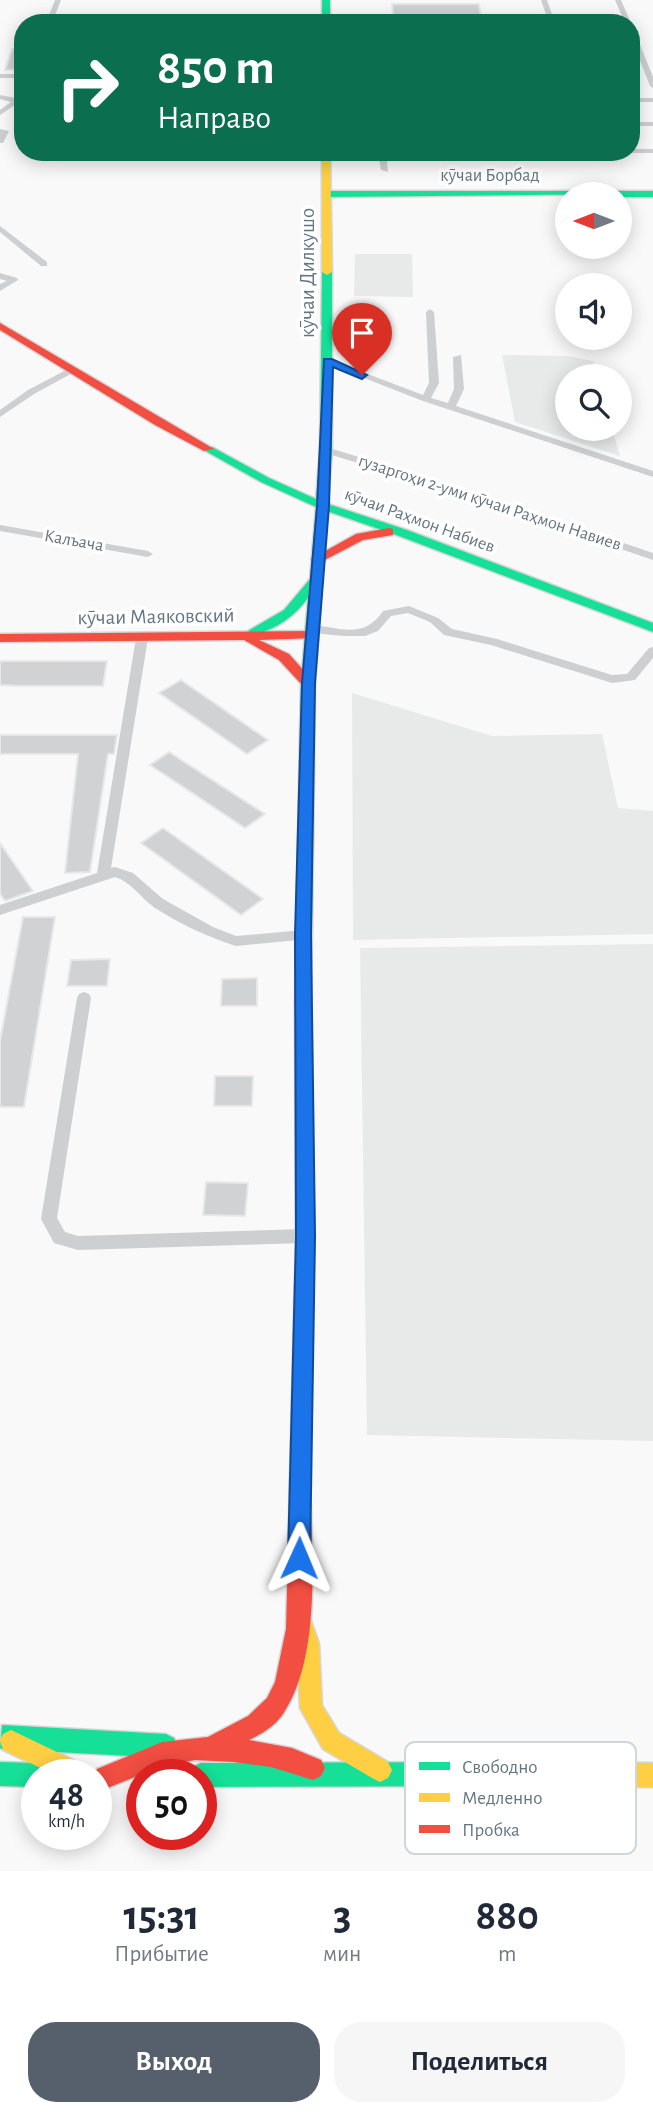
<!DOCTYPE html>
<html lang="ru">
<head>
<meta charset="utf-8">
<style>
  body { margin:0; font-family:"Alegreya Sans",sans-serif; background:#f6f6f7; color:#1f2937; height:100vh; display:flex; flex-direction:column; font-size:26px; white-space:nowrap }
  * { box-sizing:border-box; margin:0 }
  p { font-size:23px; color:#747a83 }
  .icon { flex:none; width:38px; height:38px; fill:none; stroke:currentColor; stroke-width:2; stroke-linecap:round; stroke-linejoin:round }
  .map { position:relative; height:1871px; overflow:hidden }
  .panel { display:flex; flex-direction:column; background:#fff; flex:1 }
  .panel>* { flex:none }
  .guide { position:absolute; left:14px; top:14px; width:626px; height:147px; border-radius:28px; box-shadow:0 4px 18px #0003; background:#0b6e4f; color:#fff; overflow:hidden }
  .needle { width:46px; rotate:270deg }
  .buttons { position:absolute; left:555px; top:182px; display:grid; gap:14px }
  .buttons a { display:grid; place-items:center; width:77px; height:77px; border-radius:50%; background:#fff; box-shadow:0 4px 18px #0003; font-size:35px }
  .speed { position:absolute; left:21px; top:1759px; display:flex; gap:14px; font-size:35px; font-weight:700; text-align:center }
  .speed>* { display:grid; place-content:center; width:91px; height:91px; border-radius:50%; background:#fff; box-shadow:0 4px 18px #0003; line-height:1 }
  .speed small { font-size:18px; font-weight:400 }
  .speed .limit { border:10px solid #d22; background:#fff; color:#111 }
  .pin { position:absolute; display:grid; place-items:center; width:60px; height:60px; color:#fff; margin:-72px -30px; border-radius:50% 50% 50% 0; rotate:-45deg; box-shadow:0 0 7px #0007 }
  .pin .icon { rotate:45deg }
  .me { position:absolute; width:77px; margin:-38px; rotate:1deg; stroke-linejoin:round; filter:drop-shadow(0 0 5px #0008) }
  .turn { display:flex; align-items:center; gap:24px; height:147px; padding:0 28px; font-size:32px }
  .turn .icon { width:91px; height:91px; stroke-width:2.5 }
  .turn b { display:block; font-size:49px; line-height:60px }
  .eta { display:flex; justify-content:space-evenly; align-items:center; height:119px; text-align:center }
  .eta b { font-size:42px; font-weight:600; line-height:49px }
  .button { display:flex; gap:14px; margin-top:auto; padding:14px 28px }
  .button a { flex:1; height:80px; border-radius:28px; background:#56606c; color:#fff; font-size:28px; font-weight:600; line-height:80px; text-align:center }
  .button a+a { background:#f6f6f7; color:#1f2937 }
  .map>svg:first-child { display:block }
  .built { fill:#e8e9e9 }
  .building { fill:#d0d2d3; stroke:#e8e8e8; stroke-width:2 }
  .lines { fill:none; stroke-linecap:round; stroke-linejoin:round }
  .fast-casing { stroke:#d5d6d7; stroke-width:3 }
  .slow-casing { stroke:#d5d6d7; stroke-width:3 }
  .jam-casing { stroke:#d5d6d7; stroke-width:3 }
  .street { fill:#cecfd0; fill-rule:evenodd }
  .fast { fill:#16e098; fill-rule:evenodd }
  .slow { fill:#ffcf43; fill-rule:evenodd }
  .jam { fill:#f24e42; fill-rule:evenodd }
  .route { fill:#1a73e8; stroke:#114b97; stroke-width:2 }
  .labels { text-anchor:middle; stroke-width:7; stroke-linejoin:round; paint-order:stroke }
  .far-street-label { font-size:18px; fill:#657683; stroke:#fff }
  .street-label { font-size:21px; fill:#657683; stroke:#fff }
  .key { fill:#fff; stroke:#d1d6da; stroke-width:2 }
  .key-label { font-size:19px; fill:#657683 }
</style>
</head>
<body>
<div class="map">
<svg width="653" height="1871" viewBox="0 0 653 1871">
  <rect width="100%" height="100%" fill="#f9f9f9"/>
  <path class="built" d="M355,254H412L413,297L354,296Z
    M502,355L568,356L593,361L598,376H567V429H612L620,456L515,422Z
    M352,693L492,736L602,734L618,808L653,811V934L353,940Z
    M653,944V1441L367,1435L360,948Z"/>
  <path class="building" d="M392,4H479L482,23H394Z
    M12,49H23L19,70H5Z
    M0,661H107L103,686H18L0,685Z
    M181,680L268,740L247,754L159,693Z
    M0,735H117L114,754H108L90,872L65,873L78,754H0Z
    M169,752L265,814L245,828L150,765Z
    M163,828L263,899L241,915L141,843Z
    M0,843L33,891L5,901L0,894Z
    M23,917H55L24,1107H0V1041Z
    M110,959L107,986H67L71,960Z
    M257,978V1006H221L222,979Z
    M215,1076H253L252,1106H214Z
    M206,1182L248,1183L245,1216L203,1215Z"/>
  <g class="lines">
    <defs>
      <path id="fast" d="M322,0H330V23H322Z
        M653,191V197H620V194L328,197L324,194L328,191Z
        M327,269L332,272V450L328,504L407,530L653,623V632L399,536L327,511L315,683L311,1002L309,1007H297L295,1002L301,683L308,598C294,617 276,629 254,635L248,631L284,610L310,579L316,507L261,482L202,449L212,447L269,478L316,499L320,450L322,272Z
        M2,1725L166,1734L174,1738L178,1746L174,1754L166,1758L2,1749L0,1748Z
        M0,1762L37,1763L45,1767L49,1774H37V1787L0,1786Z
        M547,1762L555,1766L559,1774L555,1782L547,1786L201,1787V1774H189L193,1767L201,1763Z"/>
      <path id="slow" d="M322,152H330L332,272L327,275L322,272Z
        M303,996L309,997L311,1002L314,1236L310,1480L307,1487L300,1490L293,1487L290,1480L296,1236L295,1002L297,997Z
        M299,1606L307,1609L319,1644L322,1705L339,1733L388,1762L392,1770L388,1778L380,1782L372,1778L323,1749L300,1708L297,1644L288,1617L291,1609Z
        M11,1730L86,1766L90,1774H53L3,1750L0,1740L3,1734Z
        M547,1762L653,1763V1787L547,1786L539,1782L535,1774L539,1766Z"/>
      <path id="jam" d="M0,323L214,449L204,451L155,425L0,330Z
        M389,528L393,529V535L363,540L321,562L317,563L311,559L356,534Z
        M312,631L318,635L317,638L259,640L289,654L315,683L308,687L303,686L279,660L244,640L0,642V634Z
        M300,1470L307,1473L310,1480C311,1549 323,1654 283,1714C275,1726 262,1734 249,1740L292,1748L321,1760L325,1768L321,1776L313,1780L271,1767L233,1762L195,1760L162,1766L105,1789L97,1785L94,1774L97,1769L162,1742L208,1737L248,1716L267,1698L275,1682L286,1629L290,1480L293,1473Z"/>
    </defs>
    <use href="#fast" class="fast-casing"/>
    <use href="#slow" class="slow-casing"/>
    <use href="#jam" class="jam-casing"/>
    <path class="street" d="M55,0H61L52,23H46Z
      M541,0H547L555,23H549Z
      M615,0H621L631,23H625Z
      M632,30L635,32L653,77V88L650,86L632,40Z
      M0,74H23V78H0Z
      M0,95L20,99L21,101L0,115V110L11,102L0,99Z
      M632,98H653V102H632Z
      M632,122H653V126H632Z
      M0,129L9,131L3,143H0Z
      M632,149H653V153H629L632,152Z
      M166,152H178L179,153L175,155Z
      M378,152H386L388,172L381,170Z
      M0,226L47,262V266H41L0,232Z
      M0,273L17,278L18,280L0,291V284L7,281L0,279Z
      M430,309L434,312L439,383L431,398L448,403L454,389L453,357L461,355L464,389L456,406L653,471V477L423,401L323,362L331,360L423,395L429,383L426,312Z
      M70,368L78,370L34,394L0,417V410L28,390Z
      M326,447L477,493L653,553V560L469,497L322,452V448Z
      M0,525L148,551L153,554L148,557L0,531Z
      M409,606L438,618L452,629L497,639L612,675L627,674L649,648L653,647V658L635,680L612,683L491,645L444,635L430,622L408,613L391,616L378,631L365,636H344L312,633L306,629L312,625C341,628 365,639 383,611Z
      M142,634L148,638L111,868L115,867L133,873L163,899L213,927L236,936L303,930L310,935L308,939L236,946C208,937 180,924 155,908C141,898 131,882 115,877L0,915V905L97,873L136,638Z
      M84,992L89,994L91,998L57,1218L65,1232L78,1236L305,1229L311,1231L313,1236L311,1241L305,1243L78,1250L54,1243L41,1219L77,998L79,994Z"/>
    <use href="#fast" class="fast"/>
    <use href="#slow" class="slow"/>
    <use href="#jam" class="jam"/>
  </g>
  <path class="route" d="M324,359H332L367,375L362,379L333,367L329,506L315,683L311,935L315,1236L310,1558L306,1565L299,1569L291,1565L288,1558L296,1236L295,935L302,683L317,506Z"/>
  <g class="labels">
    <g class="far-street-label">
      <text x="490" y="181">кӯчаи Борбад</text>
      <text transform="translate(490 502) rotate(18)" y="6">гузаргоҳи 2-уми кӯчаи Раҳмон Навиев</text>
      <text transform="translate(420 520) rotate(20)" y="6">кӯчаи Раҳмон Набиев</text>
      <text transform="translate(74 540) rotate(10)" y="6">Калъача</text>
    </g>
    <g class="street-label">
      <text transform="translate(307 273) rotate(-90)" y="7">кӯчаи Дилкушо</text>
      <text transform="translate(156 616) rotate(-1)" y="7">кӯчаи Маяковский</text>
    </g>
  </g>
  <rect x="405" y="1742" width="231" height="112" rx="10" class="key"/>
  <rect x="419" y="1762" width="31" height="8" fill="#16e098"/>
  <rect x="419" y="1793" width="31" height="9" fill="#ffcf43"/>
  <rect x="419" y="1825" width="31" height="8" fill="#f24e42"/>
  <g class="key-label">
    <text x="462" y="1773">Свободно</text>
    <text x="462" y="1804">Медленно</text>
    <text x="462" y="1836">Пробка</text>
  </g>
</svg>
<div class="buttons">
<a><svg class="needle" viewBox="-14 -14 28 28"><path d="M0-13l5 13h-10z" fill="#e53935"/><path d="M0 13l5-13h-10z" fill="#747a83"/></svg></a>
<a><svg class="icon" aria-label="sound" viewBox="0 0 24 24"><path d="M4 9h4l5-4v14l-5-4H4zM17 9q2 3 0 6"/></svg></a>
<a><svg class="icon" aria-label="search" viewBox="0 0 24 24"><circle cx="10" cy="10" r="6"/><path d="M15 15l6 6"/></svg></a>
</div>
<div class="speed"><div>48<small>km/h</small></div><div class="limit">50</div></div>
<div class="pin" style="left:362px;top:375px;background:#d93025"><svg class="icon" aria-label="arrive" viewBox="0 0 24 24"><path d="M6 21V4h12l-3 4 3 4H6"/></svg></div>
<svg class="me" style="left:299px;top:1558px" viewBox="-20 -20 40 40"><path d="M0-17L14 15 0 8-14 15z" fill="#1a73e8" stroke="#fff" stroke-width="4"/></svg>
<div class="guide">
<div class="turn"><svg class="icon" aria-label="right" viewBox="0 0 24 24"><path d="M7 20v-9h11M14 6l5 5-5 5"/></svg><div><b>850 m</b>Направо</div></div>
</div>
</div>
<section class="panel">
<div class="eta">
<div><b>15:31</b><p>Прибытие</p></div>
<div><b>3</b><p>мин</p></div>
<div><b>880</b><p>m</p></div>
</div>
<div class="button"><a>Выход</a><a>Поделиться</a></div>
</section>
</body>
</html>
